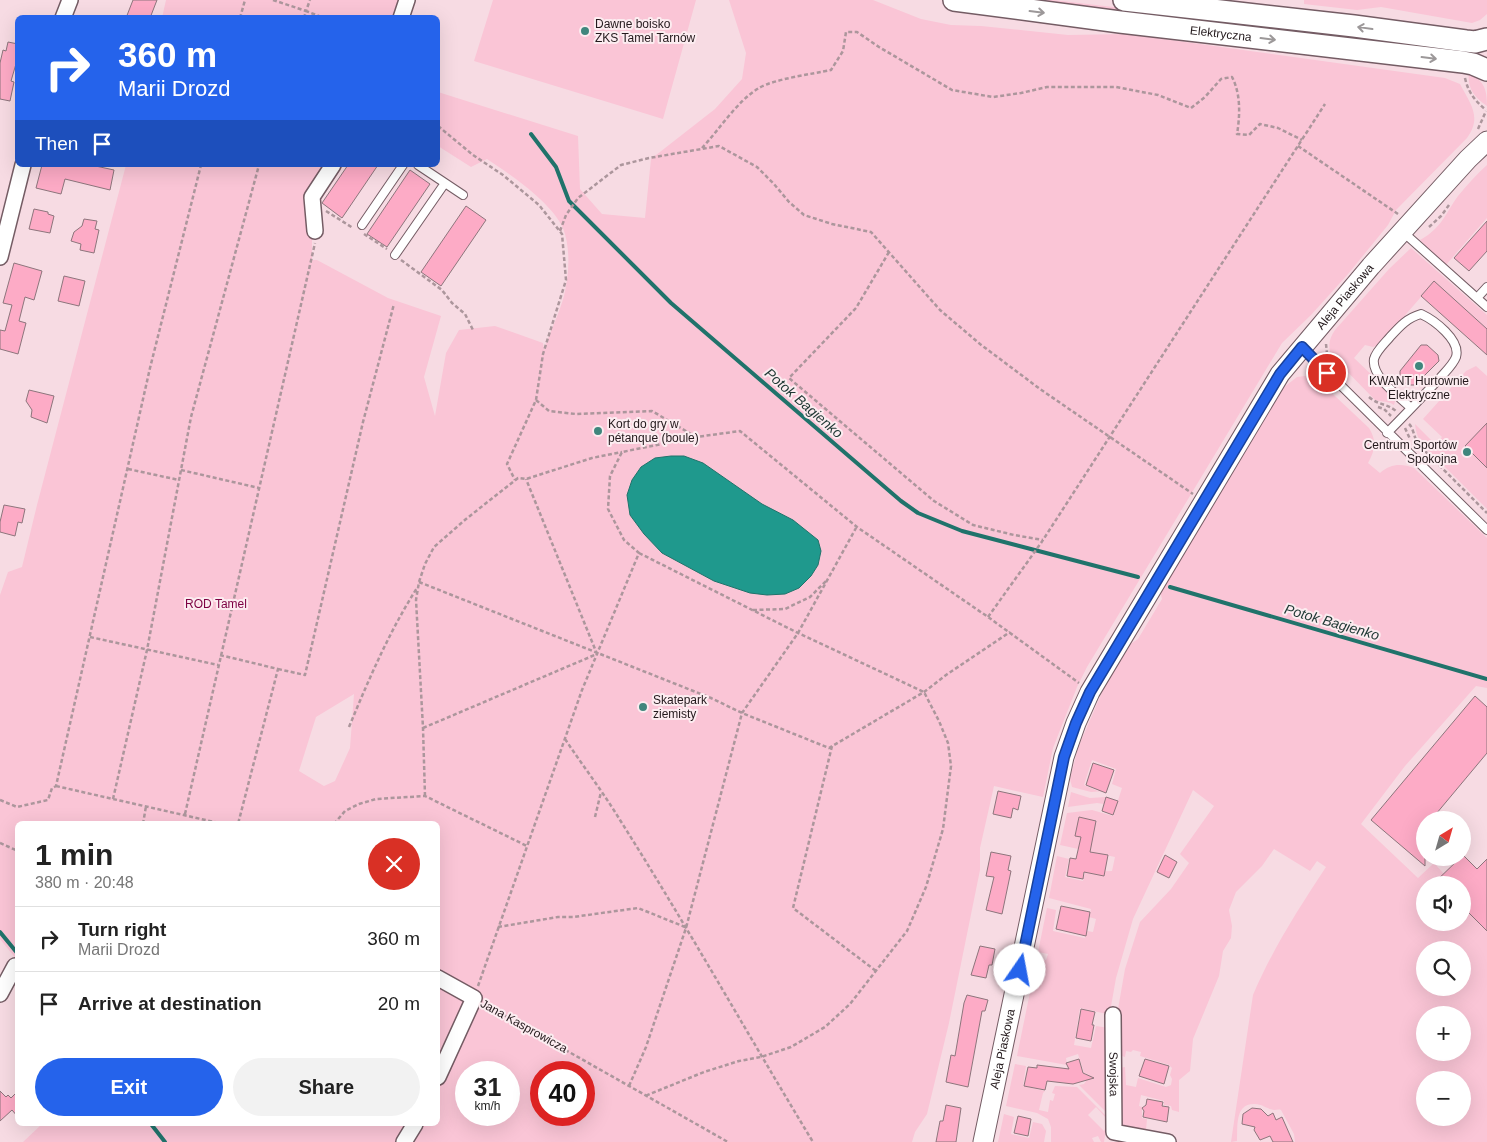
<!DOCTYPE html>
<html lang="en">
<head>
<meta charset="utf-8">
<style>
  body { margin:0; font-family:Arial,sans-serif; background:#f2f2f2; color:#222; height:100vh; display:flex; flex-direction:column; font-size:19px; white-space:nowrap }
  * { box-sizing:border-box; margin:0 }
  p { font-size:16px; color:#767676 }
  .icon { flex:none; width:28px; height:28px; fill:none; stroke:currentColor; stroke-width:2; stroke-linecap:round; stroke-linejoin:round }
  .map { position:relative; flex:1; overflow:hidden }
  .panel { position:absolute; left:15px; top:821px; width:425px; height:305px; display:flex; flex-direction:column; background:#fff; border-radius:8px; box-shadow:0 5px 20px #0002 }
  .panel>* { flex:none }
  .banner { position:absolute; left:15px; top:15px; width:425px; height:152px; border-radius:8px; box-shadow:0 5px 20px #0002; background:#2563eb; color:#fff; overflow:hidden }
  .needle { width:32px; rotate:37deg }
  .fabs { position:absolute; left:1416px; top:811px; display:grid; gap:10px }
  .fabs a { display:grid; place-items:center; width:55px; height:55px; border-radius:50%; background:#fff; box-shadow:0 5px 20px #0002; font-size:25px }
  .speed { position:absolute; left:455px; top:1061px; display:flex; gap:10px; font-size:25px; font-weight:700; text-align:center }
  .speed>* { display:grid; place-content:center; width:65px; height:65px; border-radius:50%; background:#fff; box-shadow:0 5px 20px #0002; line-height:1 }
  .speed small { font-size:12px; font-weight:400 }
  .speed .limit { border:8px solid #d22; background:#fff; color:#111 }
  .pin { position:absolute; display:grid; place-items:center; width:42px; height:42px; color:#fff; margin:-21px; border:2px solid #fff; border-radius:50%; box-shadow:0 1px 5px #0007 }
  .me { position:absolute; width:55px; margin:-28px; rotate:12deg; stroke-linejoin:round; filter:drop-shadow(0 0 4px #0008) }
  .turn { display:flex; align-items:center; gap:18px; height:105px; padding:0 20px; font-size:22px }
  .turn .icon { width:65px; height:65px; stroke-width:2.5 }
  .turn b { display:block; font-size:35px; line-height:42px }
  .then { display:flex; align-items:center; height:48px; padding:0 20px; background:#0003; gap:10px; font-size:19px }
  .round { display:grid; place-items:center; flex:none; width:52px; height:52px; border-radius:26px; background:#f2f2f2 }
  .head { display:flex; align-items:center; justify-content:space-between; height:85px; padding:0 20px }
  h1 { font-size:30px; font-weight:700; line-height:38px }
  .action { display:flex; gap:10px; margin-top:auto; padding:10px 20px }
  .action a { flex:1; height:58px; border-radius:30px; background:#2563eb; color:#fff; font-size:20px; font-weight:700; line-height:58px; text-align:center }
  .action a+a { background:#f2f2f2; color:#222 }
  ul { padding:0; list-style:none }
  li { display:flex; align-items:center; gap:15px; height:65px; padding:0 20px; border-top:1px solid #e0e0e0 }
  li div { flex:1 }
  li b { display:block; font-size:19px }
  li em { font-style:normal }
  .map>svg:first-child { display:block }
  .green { fill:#fac5d6; fill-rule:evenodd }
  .water { fill:#1f998d; stroke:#20736b }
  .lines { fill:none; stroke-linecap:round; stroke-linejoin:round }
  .stream { stroke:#20736b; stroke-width:4 }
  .building { fill:#fdabc6; stroke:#8d757c }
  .service-casing { stroke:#745c64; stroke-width:10 }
  .minor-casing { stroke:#745c64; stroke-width:18 }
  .tertiary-casing { stroke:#745c64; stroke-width:21 }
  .secondary-casing { stroke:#745c64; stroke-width:24 }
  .path { stroke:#ac969c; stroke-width:2.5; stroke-dasharray:4 2.5; stroke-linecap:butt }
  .service { stroke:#fff; stroke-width:8 }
  .minor { stroke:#fff; stroke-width:15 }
  .tertiary { stroke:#fff; stroke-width:19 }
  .secondary { stroke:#fff; stroke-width:21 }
  .oneway { stroke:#9c9899 }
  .route-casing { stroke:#184099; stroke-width:12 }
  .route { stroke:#2563eb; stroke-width:9 }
  .poi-dot { fill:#40867d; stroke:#fcecf0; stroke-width:2 }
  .labels { text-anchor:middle; stroke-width:4; stroke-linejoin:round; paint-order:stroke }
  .poi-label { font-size:12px; fill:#23191c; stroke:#fcecf0; text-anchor:start }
  .street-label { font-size:12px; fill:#23191c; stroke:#fcecf0 }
  .park-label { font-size:12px; fill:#7d0043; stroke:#fcecf0 }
  .water-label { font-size:14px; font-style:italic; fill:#1e3733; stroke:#fcecf0 }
</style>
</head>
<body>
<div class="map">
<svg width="1487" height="1142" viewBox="0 0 1487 1142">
  <rect width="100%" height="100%" fill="#f7dbe3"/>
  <path class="green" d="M166,0H407L401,17L162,18Z
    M493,0H696L663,119L474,61Z
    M729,0H873L921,19L951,25L981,26L1068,35L1128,34L1445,78L1460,84C1471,105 1482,117 1467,138L1396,210L1388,225L1348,274L1311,315L1282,343L1087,667L1077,687L1053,748L1043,797L994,786L980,848V870L949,1023L927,1114L915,1132L912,1142H23L42,1124H438V824H18L17,960L0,939V595L8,572L22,567L37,505L126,165H334L312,197V260H317L388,298L441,316L424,377L435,416L446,353L459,330L495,326L543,343L544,350C550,332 559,314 564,296C569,275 571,249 563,228C552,203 510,174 487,159L471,167L438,146V92L578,136L580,189L602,214L645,218L651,159L715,109L742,79L746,53ZM354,694L350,748L335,781L324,786L299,771L316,717ZM466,1072H509V1115H466ZM541,1072H584V1115H541Z
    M999,0H1053L1455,47V54Z
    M1304,0H1487V14L1480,20L1472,23L1381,7L1357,10L1304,4Z
    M1469,72C1484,82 1487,88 1487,106C1474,97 1467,88 1469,72Z
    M1487,165V218L1445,266L1420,240C1442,228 1445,214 1458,196C1467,185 1477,174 1487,165Z
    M1411,248L1487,315V329L1434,282L1380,344L1373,347L1365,345L1354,358L1396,398L1394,405C1389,401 1382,402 1375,400L1331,355C1328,345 1329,339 1335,330L1389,269Z
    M1476,366L1487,376V509L1424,446C1418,439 1416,433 1415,424L1435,444L1442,437L1423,419L1466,371Z
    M1305,376H1310L1319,381L1369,428C1377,441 1375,450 1368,463L1380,473C1390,464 1401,463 1414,468L1487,538V688L1476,686L1405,766L1361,824L1418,878L1434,863L1444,874L1442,885H1425V922H1462L1463,906L1482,927L1487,923V1142H1295L1294,1134L1281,1110C1279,1109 1276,1110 1274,1110C1267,1109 1262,1104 1255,1104C1234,1103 1238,1128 1237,1141L1231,1142L1253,995C1272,950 1299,908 1326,867L1317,861L1310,871L1274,849L1262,866L1236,892L1229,910L1232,926L1231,938L1223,951L1219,976L1193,1039L1190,1071L1179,1080V1112L1172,1110L1171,1106L1164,1105V1101L1141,1095L1139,1106L1142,1107V1118L1147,1119L1146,1130L1127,1126L1126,1128L1120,1122L1119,1068L1125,1067L1126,1085L1136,1087L1138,1078L1166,1087L1171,1085L1172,1079L1170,1075L1172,1068L1169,1065L1140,1056L1141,1052L1133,1050L1131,1052L1126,1051L1125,1057L1119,1055L1118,1009L1125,969L1140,922L1171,889L1189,863L1180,854L1214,806L1193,790L1133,919L1116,978L1110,1012L1107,1014L1080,1008L1074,1045L1091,1048L1096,1026L1109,1028L1108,1114L1079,1085L1084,1084L1088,1078L1087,1074L1084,1073L1078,1054L1066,1058L1067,1065L1017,1056L1037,958L1046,960L1048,954L1038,952L1047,908L1056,910L1053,931L1085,938L1087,931L1093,932L1096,919L1089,917L1091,909L1049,898L1057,856L1069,859L1065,877L1083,881L1085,872L1112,871L1115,857L1060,845L1067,813L1092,810L1113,816L1122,788L1112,784L1116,769L1092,760L1084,785L1098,791L1102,782L1105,791L1091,792L1072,787L1070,779L1078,748L1106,683L1129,645L1138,639L1162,599L1160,591L1283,388L1297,377ZM1425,950H1462V988H1425ZM1425,1015H1462V1052H1425ZM1425,1080H1462V1118H1425Z
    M1071,792L1090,798L1106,797L1104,804L1097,803L1068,807Z
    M1015,1064L1026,1066L1023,1086L1045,1091L1043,1093L1039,1110L1048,1112L1050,1100L1053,1101L1055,1094L1052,1093L1055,1086L1077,1087L1107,1117V1119L1096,1107L1088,1115L1104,1131L1105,1129L1106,1130L1104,1142H1101L1098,1136L1092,1138L1094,1142H1051V1127L1048,1119L1037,1113L1006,1106Z
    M1004,1114L1014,1117L1011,1134L1029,1138L1033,1122L1042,1124L1046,1131L1044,1142H998Z"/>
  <path class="water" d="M671,456H684L703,463L762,504L793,520L818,540L821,551L818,565L811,576L799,588L785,594L767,595L750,593L714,581L662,553L644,534L630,515L627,495L632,480L641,467L655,458Z"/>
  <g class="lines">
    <path class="stream" d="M531,134L556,167L569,201L671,303L901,501L918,513L962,531L1138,577
      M1170,587L1487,679
      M0,932L18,954
      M151,1124L165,1142"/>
  </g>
  <path class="building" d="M133,0H157L150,18H126Z
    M8,42L18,44V57L11,81L14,82L10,101L0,99V63L3,50L6,51Z
    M42,165H91L114,170L110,190L65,179L61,194L36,188Z
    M348,165H378L342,218L322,203Z
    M410,170L430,184L387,247L367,234Z
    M466,206L486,220L441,286L421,272Z
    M34,209L48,212V214L54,216L50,233L29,229Z
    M84,219L97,221L95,229L99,230L94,253L80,250L81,244L71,241L74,232L82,226Z
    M1487,221V251L1469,271L1454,258Z
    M14,263L42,271L34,300L25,297L19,321L26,323L18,354L0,349V330L5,331L12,305L3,303Z
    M64,276L85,281L79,306L58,301Z
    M1434,281L1487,329V355L1421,296Z
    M1421,345H1427L1438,355L1439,361L1415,385H1408L1400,379V371Z
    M29,390L54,396L47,423L31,417L32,410L26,401Z
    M1487,423V468L1465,446Z
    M4,505L25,509L22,523L18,522L15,536L0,532V522Z
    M1475,696L1487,707V753L1431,820H1425V866L1371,820Z
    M1093,763L1114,770L1106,793L1086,785Z
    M998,791L1021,796L1018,810L1013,808L1011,818L993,814Z
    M1106,797L1118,801L1113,815L1102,811Z
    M1079,817L1096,821L1090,852L1108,855L1104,876L1084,872L1083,879L1067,876L1070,858L1076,859L1081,837L1075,836Z
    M991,852L1011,856L1008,870L1011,871L1002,914L986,910L994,877L986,876Z
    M1165,855L1177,862L1169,878L1157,872Z
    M1463,855L1477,869L1487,859V931L1462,906V885H1432L1460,858H1462Z
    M1061,906L1090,912L1086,936L1056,929Z
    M980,946L995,949L992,965H989L986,978L971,975Z
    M967,995L988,1000L985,1011H982L968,1087L946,1082L951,1055L955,1056L964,1003Z
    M1081,1009L1095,1012L1092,1025H1094L1091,1041L1076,1038Z
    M1079,1059L1083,1073L1094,1078L1073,1084L1047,1081L1045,1090L1024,1086L1028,1067L1037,1068V1065L1069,1069L1066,1063Z
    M1145,1059L1169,1066L1164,1084L1139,1076Z
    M0,1091L6,1097L8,1095L11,1098L18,1091V1117L12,1110L0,1121Z
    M1147,1099L1163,1102L1162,1106L1169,1107L1167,1122L1143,1117L1144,1111L1142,1108L1146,1105Z
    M946,1105L961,1108L956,1142H936L940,1121H943Z
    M1252,1108L1261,1109L1268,1116L1273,1113L1276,1120L1282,1117L1293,1142H1273L1270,1136L1260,1140L1254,1130L1255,1127L1242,1124L1243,1114Z
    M1018,1116L1031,1119L1028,1136L1014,1133Z"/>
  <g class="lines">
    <defs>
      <path id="service" d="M418,165L463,195
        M362,225L403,165
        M1403,232L1487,307
        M395,255L445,183
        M1477,298L1487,287
        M1303,348L1487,530
        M1387,433C1405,415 1422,397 1439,379C1445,372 1453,365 1456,357C1461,340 1434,320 1421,314C1407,318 1400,326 1390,337C1385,343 1376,351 1374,359C1371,377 1400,397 1411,408"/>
      <g id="minor">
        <path d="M63,18L70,0"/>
        <path d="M401,18L407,0"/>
        <path d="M315,231L312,197L333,165"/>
        <path d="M0,257L23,165"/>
        <path d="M438,978L474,998L438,1077"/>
        <path d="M0,994L15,966"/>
        <path id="s1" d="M1113,1015L1114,1132L1168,1142"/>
        <path d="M404,1142L415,1124"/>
      </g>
      <g id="tertiary">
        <path id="s2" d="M983,1142L1064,757L1076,723L1090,692L1280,374L1371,266L1468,159L1487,141"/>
      </g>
      <g id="secondary">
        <path id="s3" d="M954,0L1120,22L1463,62L1473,64L1487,70"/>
        <path d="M1124,0L1354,26L1466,41L1475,42L1487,39"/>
      </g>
    </defs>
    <use href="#service" class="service-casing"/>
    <use href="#minor" class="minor-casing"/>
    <use href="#tertiary" class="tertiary-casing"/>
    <use href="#secondary" class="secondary-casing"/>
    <path class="path" d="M273,0L306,11L310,0
      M240,18L245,0
      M304,18L306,11L324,18
      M1465,78C1468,92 1475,101 1486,110
      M438,126L473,155L503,175L539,205L562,234L566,280L543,354L536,400L507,464L515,480
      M1478,129L1486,111
      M1298,146L1398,214
      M702,148C719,130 737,101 759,88C774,79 812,74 831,70L843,51L846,32H857L879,47L952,90L993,97L1021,93L1047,87H1116L1158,95L1191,108L1205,97L1221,79L1232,77C1241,94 1240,116 1237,134L1249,135L1260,124L1278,128L1302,140
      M326,211L353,228
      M1429,227L1441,216L1449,205
      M560,231L566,215L578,198L621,165L649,158L719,146L757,167L774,184L789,202L804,215L832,224L871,232L940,310L980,344L1040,389L1193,494
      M364,234L387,249
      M889,252L856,308L789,378L934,501L973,525L1014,535L1043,540
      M401,260L442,290L452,303L465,314L473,330
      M1326,344L1327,354L1333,362
      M1369,397C1378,405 1388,404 1396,411
      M536,400L549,411L576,414L652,411L696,437L740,431L857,527L988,617L1079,683
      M1378,407L1384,409L1391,416
      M1409,424C1414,429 1414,438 1418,444L1487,513
      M1405,428L1410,439
      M128,469L179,480
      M181,470L259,488
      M639,553L798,633L924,692L939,721L948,743L951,766L943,829L926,887L907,931L850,1004L825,1027L791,1047L761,1057L739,1061L704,1072L645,1096
      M419,582L711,698L742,713L829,748L924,692L946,675L1010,632
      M753,610L785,609L810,597L828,579
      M988,617L1041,543L1325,104
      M90,637L218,665
      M220,655L278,669L238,824
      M278,669L305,675L363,422L394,304
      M349,727C369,679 389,632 417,588
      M423,728L597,654L526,479
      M565,739C583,766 603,792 620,820C687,926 748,1035 813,1142
      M832,746L793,908L876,971
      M56,786L223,824
      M425,796L423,728L416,600L419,582L425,564L434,547L466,519L518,478L526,479L592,458L622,452
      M113,799L147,650L191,417L259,165
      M0,800L17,807L48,800L52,788L56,786L150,368L201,165
      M185,814L315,243
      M595,817L601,792
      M143,824L146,806
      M334,824L345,811L359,804L376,799L425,796L527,846
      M0,843L18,851
      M498,927L558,917H573L638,908L685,927
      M478,986L582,690L639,553L624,540L608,509L610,476L622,452L696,437
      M486,1005L728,1142
      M629,1086L646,1047L686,928L742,713L798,633L856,528"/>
    <use href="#service" class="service"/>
    <use href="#minor" class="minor"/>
    <use href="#tertiary" class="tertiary"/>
    <use href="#secondary" class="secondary"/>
  </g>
  <defs><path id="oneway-shaft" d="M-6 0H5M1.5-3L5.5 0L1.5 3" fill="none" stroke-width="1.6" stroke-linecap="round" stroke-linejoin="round" transform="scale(1.25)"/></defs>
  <g class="oneway">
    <use href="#oneway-shaft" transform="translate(1037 12) rotate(7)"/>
    <use href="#oneway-shaft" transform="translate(1365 28) rotate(-172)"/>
    <use href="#oneway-shaft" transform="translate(1268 39) rotate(7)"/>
    <use href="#oneway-shaft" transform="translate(1429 58) rotate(7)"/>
  </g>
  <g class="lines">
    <defs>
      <path id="route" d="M1020,970L1064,757L1076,723L1090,692L1280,374L1302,347L1327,373"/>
    </defs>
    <use href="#route" class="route-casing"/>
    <use href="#route" class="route"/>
  </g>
  <g class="poi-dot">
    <circle cx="585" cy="31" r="5"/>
    <circle cx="1419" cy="366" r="5"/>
    <circle cx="598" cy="431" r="5"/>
    <circle cx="1467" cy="452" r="5"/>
    <circle cx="643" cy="707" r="5"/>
  </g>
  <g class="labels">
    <g class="poi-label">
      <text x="595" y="28">Dawne boisko<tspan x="595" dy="14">ZKS Tamel Tarnów</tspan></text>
      <text x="1419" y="385" text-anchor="middle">KWANT Hurtownie<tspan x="1419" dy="14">Elektryczne</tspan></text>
      <text x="608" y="428">Kort do gry w<tspan x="608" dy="14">pétanque (boule)</tspan></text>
      <text x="1457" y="449" text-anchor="end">Centrum Sportów<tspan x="1457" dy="14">Spokojna</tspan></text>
      <text x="653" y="704">Skatepark<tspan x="653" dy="14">ziemisty</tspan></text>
    </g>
    <g class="street-label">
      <text dy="4" stroke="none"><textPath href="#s3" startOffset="269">Elektryczna</textPath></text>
      <text dy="4" stroke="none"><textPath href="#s2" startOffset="935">Aleja Piaskowa</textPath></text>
      <text transform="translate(524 1026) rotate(29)" y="4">Jana Kasprowicza</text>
      <text dy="4" stroke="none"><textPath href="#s2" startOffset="95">Aleja Piaskowa</textPath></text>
      <text dy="4" stroke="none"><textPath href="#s1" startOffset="59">Swojska</textPath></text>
    </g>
    <g class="park-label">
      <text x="216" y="608">ROD Tamel</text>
    </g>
    <g class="water-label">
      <text transform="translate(804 403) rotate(41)" y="5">Potok Bagienko</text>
      <text transform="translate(1332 622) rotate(16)" y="5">Potok Bagienko</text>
    </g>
  </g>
</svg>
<div class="fabs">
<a><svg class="needle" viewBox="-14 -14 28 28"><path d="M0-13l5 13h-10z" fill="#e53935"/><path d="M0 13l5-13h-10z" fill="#767676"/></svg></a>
<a><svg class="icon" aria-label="sound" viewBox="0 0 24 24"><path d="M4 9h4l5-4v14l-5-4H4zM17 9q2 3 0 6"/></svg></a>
<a><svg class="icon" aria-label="search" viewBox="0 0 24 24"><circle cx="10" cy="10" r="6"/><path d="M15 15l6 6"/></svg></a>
<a>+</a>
<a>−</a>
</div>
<div class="speed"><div>31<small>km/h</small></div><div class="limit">40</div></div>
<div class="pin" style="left:1327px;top:373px;background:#d93025"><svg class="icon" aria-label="arrive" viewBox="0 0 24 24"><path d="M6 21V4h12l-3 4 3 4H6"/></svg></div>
<svg class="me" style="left:1020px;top:970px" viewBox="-20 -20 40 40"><circle r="19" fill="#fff"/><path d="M0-13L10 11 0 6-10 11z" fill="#2563eb"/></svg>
<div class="banner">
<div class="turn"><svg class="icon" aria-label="right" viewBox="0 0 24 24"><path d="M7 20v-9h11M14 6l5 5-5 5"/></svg><div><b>360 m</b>Marii Drozd</div></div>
<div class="then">Then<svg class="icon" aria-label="arrive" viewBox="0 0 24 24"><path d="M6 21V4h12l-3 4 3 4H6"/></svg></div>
</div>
<section class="panel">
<div class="head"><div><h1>1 min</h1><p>380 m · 20:48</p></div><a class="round" style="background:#d93025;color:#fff"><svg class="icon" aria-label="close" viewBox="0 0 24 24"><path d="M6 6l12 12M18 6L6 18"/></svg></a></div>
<ul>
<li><svg class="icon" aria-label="right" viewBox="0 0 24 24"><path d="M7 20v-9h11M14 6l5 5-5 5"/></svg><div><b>Turn right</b><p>Marii Drozd</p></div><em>360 m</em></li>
<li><svg class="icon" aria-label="arrive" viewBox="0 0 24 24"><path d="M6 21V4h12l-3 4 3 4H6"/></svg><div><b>Arrive at destination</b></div><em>20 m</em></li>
</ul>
<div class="action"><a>Exit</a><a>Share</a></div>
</section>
</div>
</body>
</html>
